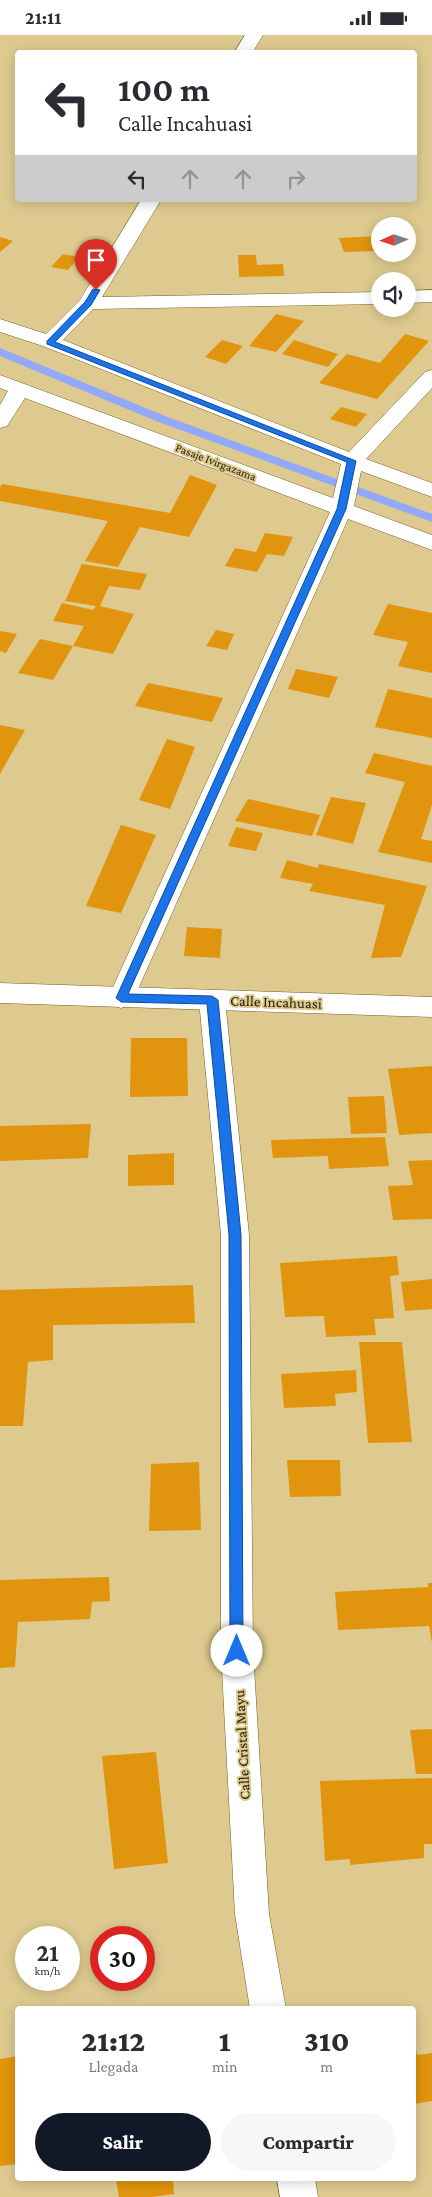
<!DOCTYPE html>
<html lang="es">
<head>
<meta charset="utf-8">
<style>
  body { margin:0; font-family:"Crimson Pro",serif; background:#f7f7f7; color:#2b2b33; height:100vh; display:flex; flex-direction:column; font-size:19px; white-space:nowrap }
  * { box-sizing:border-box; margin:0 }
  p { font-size:16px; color:#7c7c81 }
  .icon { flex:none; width:28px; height:28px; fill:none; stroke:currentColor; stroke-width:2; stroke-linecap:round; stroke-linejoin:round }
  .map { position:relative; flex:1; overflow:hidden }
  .details { position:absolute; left:15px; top:1971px; width:401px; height:175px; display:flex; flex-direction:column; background:#fff; border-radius:5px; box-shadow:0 2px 12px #0003 }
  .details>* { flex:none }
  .top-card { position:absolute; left:15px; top:15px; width:402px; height:152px; border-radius:5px; box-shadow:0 2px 12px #0003; background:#fff; color:#2b2b33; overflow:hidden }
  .needle { width:32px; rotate:267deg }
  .controls { position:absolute; left:371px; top:182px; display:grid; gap:10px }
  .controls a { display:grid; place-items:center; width:45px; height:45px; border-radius:50%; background:#fff; box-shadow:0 2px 12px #0003; font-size:25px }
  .speed { position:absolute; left:15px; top:1891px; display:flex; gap:10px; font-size:25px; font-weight:700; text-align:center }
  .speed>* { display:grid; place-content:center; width:65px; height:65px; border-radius:50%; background:#fff; box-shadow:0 2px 12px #0003; line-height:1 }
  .speed small { font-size:12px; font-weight:400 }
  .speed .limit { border:8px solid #d22; background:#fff; color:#111 }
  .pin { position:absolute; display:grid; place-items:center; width:42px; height:42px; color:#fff; margin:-51px -21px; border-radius:50% 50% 50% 0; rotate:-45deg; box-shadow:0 0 5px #0007 }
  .pin .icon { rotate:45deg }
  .me { position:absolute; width:55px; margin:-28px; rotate:0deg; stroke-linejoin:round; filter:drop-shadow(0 0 4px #0008) }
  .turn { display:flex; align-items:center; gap:18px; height:105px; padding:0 20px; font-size:22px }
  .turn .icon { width:65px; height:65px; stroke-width:2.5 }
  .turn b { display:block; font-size:35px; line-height:42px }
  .lanes { display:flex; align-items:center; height:48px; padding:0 20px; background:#0003; justify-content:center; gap:25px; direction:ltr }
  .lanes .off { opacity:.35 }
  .eta { display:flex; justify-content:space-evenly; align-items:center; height:85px; text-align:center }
  .eta b { font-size:30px; font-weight:800; line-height:35px }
  .action { display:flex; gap:10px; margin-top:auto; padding:10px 20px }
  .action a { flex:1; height:58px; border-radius:30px; background:#111827; color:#fff; font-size:20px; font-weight:800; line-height:58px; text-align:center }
  .action a+a { background:#f7f7f7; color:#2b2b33 }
  .status { display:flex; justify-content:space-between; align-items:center; height:35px; padding:0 25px; background:#fff; direction:ltr }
  .status svg { height:14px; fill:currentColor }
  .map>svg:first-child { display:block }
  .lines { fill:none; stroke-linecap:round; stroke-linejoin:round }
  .stream { fill:#92a8fb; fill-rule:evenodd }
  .building { fill:#e1940d }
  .street-casing { stroke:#726027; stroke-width:1 }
  .secondary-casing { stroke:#726027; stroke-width:1 }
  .street { fill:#fff; fill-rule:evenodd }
  .secondary { fill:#fff; fill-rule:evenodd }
  .route { fill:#1a73e8; stroke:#114b97 }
  .labels { text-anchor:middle; stroke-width:4; stroke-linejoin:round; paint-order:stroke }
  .far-street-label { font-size:12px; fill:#221b04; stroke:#deca8f }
  .street-label { font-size:15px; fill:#221b04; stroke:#deca8f }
</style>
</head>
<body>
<div class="status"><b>21:11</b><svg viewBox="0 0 49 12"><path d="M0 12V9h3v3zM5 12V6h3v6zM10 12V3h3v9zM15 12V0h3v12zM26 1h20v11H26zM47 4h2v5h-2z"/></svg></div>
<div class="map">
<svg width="432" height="2162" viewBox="0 0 432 2162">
  <rect width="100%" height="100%" fill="#deca8f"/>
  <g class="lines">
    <path class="stream" d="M0,313L165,381L432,479V487L156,386L0,321Z"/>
  </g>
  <path class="building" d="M380,201V216L344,217L339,203Z
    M0,202L13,206L0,217Z
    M63,219L79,222L68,235L51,232Z
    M238,220H256L257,230L283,229L284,241L239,242Z
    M276,279L304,286L276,317L249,311Z
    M405,299L429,306L377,364L319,348L347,319L380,328Z
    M222,305L243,311L226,329L205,322Z
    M294,305L338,319L328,332L282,319Z
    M341,372L367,379L356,392L330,384Z
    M190,440L217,450L189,502L140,492L118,532L85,526L108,486L0,466V452L2,449L170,478Z
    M265,498L293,502L284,521L267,519L257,537L225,531L235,513L256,517Z
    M82,529L147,539L140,555L109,551L100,571L134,579L113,619L73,611L84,591L53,586L62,568L93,575L96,571L65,566Z
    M388,569L432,578V638L398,631L408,607L373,600Z
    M216,595L234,599L227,615L206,611Z
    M0,596L17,599L6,618L0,616Z
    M40,604L73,611L53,645L18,638Z
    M296,634L338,642L329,663L288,654Z
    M148,648L223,663L212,687L135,671Z
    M388,654L432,663V703L375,692Z
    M0,690L25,695L0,739Z
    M167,704L195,712L170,774L139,765Z
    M374,718L432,731V770L421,804L432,806V828L378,817L405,747L365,738Z
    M331,762L366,768L353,809L316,800Z
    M248,764L320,780L312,801L235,786Z
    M121,790L156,800L121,878L86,871Z
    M236,792L263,798L256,816L228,811Z
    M287,825L318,833L319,829L427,851L401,922L371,923L385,870L309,856L313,849L280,843Z
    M187,892L222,894L220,923L184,921Z
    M131,1003H187L188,1061L130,1062Z
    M432,1031V1098L399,1100L388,1034Z
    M384,1061L387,1098L351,1099L348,1062Z
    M91,1089L88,1123L0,1126V1091Z
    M385,1102L389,1131L329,1134L328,1121L273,1123L271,1105Z
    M174,1118V1150L128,1151V1120Z
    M432,1125V1184L393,1185L388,1151L413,1150L408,1126Z
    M397,1221L399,1240L390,1241L394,1283L374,1284L376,1300L326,1302L324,1281L285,1282L280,1228Z
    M432,1244V1274L405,1276L401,1247Z
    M193,1250L195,1288L53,1290V1325L28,1327L23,1391H0V1255Z
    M359,1307H402L412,1407L368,1408Z
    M356,1335L357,1357L335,1359L336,1371L284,1373L281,1339Z
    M287,1425H340L341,1461L290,1462Z
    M199,1427L201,1495L149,1496L151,1429Z
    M109,1542L110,1566L92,1567L90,1584L18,1587L15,1632L0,1633V1545Z
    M428,1548H432V1608L429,1591L338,1595L335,1557L428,1552Z
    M432,1694V1739H416L410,1695Z
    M156,1717L168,1828L114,1834L102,1721Z
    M432,1743V1809H424V1823L350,1830V1824L325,1826L320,1746Z
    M414,2001L417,2020L432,2018V2066L414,2069Z
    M18,2021V2129L0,2131V2024Z
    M116,2144H173L174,2159L152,2162H119Z"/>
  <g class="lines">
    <defs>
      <path id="street" d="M245,0H263L252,18H234Z
        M141,165H161L102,262L380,257V269L93,274L63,305L349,417L425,337L432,335V353L366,424L432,448V462L361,436L354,471L432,500V515L348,484L134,963L130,970L121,973L112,970L108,963L330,477L25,363L7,391L0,393V370L8,356L0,353V340L333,463L341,429L43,311L0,297V284L46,299L80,265Z
        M432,255V267L408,268V256Z
        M212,955L221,958L225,965L249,1200L253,1616L269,1879L286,1974H250L235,1879L221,1616V1200L199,965L203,958Z
        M277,2144H315L318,2162H280Z"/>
      <path id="secondary" d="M0,948L432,962V982L0,968Z"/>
    </defs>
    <use href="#street" class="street-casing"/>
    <use href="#secondary" class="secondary-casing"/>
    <use href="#street" class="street"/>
    <use href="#secondary" class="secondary"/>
  </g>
  <path class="route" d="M93,254L100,255L91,270L55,307L356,426L346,474L128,959L212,961L218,965L241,1200L243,1616L241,1620L237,1622L232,1620L230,1616L229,1200L207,969L121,967L116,963L337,474L347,427L47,309V306L85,267Z"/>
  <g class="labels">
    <g class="far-street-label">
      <text transform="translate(216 427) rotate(21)" y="4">Pasaje Ivirgazama</text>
    </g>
    <g class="street-label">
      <text transform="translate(276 967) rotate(2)" y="5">Calle Incahuasi</text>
      <text transform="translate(242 1710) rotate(-93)" y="5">Calle Cristal Mayu</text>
    </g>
  </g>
</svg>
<div class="controls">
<a><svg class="needle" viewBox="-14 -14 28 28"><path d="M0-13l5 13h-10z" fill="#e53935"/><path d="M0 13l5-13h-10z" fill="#7c7c81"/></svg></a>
<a><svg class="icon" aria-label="sound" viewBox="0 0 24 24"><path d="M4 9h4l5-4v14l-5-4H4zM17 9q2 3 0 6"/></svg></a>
</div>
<div class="speed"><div>21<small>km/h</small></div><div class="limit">30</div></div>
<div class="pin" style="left:96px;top:255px;background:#d93025"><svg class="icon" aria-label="arrive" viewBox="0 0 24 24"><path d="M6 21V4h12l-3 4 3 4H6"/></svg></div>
<svg class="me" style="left:237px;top:1616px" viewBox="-20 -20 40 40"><circle r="19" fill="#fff"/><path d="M0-13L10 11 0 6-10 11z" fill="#1a73e8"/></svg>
<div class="top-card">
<div class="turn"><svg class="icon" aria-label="left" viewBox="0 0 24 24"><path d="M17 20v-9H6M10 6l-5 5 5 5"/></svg><div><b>100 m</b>Calle Incahuasi</div></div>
<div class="lanes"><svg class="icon" aria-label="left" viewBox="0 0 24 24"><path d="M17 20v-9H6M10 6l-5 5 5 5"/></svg><svg class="icon off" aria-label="ahead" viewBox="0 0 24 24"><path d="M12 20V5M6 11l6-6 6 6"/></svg><svg class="icon off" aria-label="ahead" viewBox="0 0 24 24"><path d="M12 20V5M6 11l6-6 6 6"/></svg><svg class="icon off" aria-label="right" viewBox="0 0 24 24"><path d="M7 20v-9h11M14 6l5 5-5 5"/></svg></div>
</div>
<section class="details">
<div class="eta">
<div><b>21:12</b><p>Llegada</p></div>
<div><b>1</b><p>min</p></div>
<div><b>310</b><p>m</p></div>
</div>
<div class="action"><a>Salir</a><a>Compartir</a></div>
</section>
</div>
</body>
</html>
